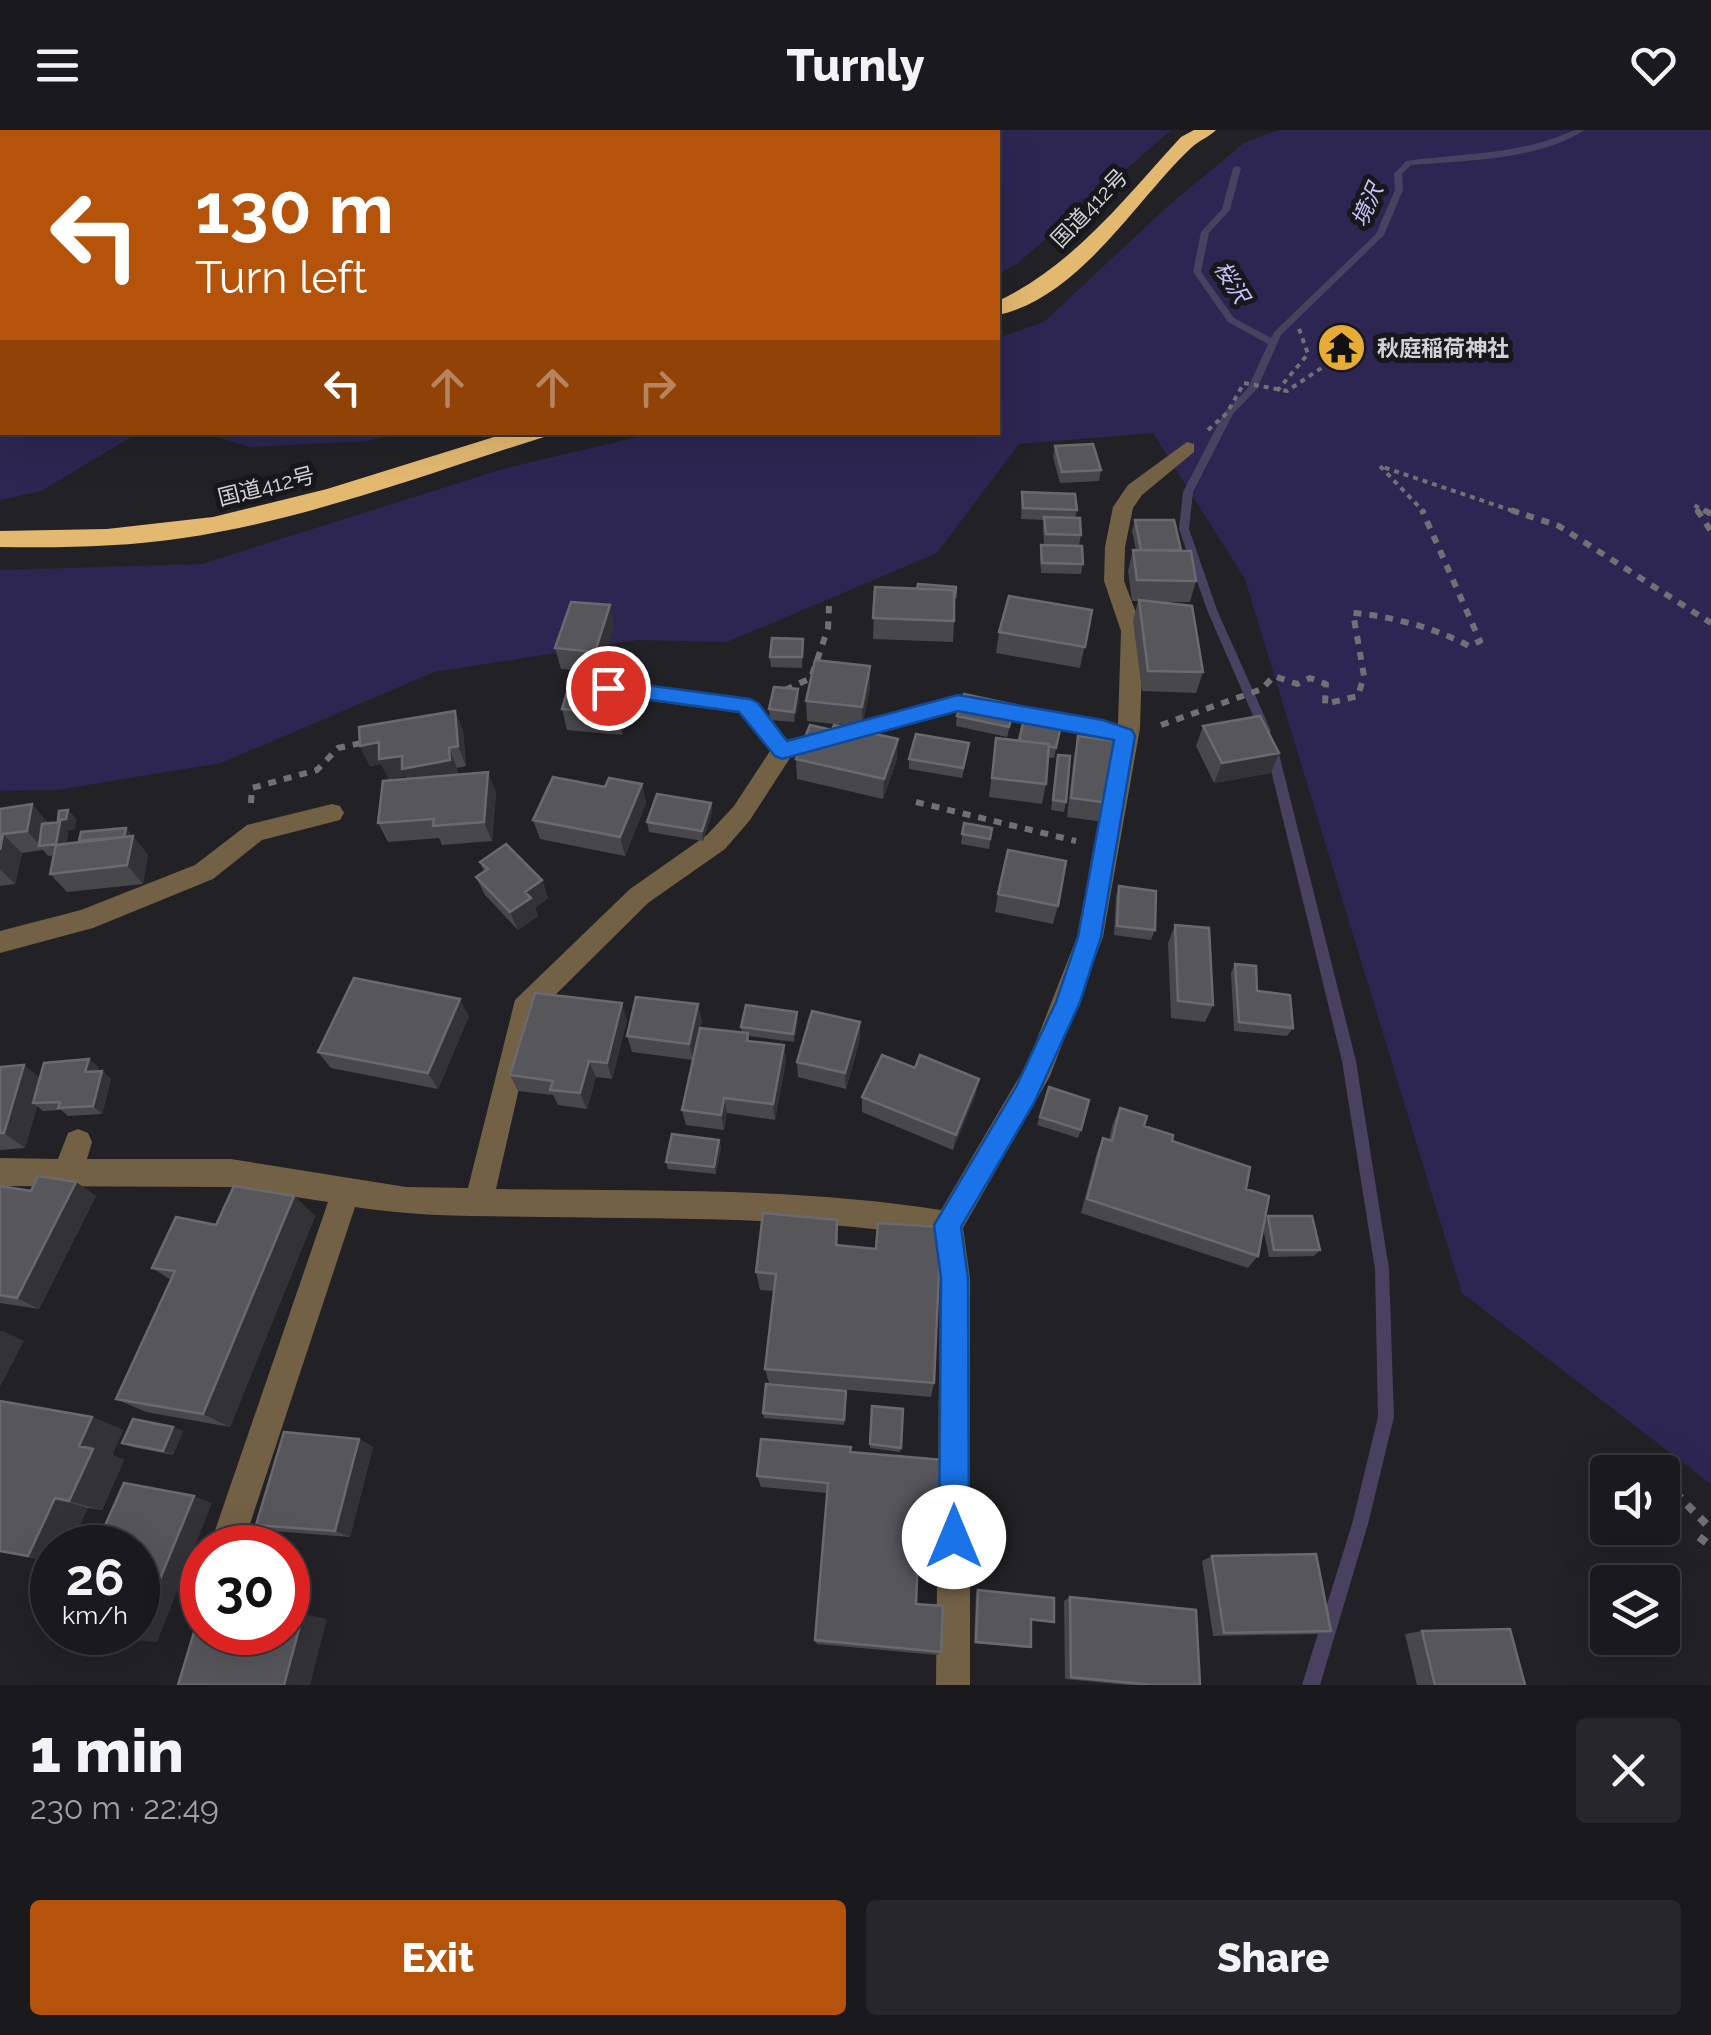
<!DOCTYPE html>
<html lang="en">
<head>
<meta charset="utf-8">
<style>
  body { margin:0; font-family:Raleway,"Noto Sans JP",sans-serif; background:#272729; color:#f1f3f6; height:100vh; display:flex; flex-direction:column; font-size:38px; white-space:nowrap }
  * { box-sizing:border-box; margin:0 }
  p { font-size:32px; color:#9fa1a3 }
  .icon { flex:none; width:55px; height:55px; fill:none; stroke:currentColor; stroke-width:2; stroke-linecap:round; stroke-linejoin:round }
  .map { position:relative; height:1555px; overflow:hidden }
  .sheet { display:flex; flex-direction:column; background:#1a1a1c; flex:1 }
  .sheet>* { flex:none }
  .top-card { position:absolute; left:0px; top:0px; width:1000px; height:305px; box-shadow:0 10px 40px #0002,0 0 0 2px #38383b; background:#b45309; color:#fff; overflow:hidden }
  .controls { position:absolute; left:1590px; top:1325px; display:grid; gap:20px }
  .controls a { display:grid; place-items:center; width:90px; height:90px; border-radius:10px; background:#1a1a1c; box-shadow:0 10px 40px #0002,0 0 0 2px #38383b; font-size:50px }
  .speed { position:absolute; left:30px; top:1395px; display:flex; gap:20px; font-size:50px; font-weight:700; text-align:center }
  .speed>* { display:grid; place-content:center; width:130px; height:130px; border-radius:50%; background:#1a1a1c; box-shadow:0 10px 40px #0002,0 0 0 2px #38383b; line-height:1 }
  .speed small { font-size:25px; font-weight:400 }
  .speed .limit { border:15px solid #d22; background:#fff; color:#111 }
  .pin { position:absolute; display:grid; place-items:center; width:85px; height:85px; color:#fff; margin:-42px; border:5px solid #fff; border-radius:50%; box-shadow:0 2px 10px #0007 }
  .me { position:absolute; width:110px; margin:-55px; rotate:0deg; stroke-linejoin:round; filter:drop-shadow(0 0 8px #0008) }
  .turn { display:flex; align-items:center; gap:35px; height:210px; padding:0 30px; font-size:45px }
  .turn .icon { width:130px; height:130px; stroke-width:2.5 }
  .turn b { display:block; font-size:70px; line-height:85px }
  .lanes { display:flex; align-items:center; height:95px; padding:0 30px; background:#0003; justify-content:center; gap:50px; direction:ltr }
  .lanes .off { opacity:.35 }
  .round { display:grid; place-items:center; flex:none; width:105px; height:105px; border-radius:10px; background:#272729 }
  .head { display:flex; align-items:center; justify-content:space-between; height:170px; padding:0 30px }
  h1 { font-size:60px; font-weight:800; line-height:75px }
  .cta { display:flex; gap:20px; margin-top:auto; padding:20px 30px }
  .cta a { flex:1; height:115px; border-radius:10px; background:#b45309; color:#fff; font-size:40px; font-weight:800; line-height:115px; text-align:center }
  .cta a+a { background:#272729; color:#f1f3f6 }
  header { display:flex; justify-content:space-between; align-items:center; height:130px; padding:0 30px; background:#1a1a1c; font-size:45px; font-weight:800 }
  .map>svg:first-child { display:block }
  .green { fill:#2d2652 }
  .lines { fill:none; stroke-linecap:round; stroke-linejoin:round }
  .stream { fill:#48415f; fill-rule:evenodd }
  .path-far2 { stroke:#717175; stroke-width:4; stroke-dasharray:5 5; stroke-linecap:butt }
  .path-far1 { stroke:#717175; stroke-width:6; stroke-dasharray:8 8; stroke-linecap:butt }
  .path { stroke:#717175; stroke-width:8; stroke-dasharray:9 9; stroke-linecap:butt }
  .minor { fill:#726145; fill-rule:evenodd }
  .highway { fill:#e3b970; fill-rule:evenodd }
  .wall { fill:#48484c }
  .shaded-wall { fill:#323237 }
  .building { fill:#56565b; stroke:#6a6a6e; stroke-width:2.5 }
  .route { fill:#1a73e8; stroke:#114b97; stroke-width:2.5 }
  .labels { text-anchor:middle; stroke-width:10; stroke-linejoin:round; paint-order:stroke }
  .far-water-label { font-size:22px; font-style:italic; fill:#c5c1fa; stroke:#18181c }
  .far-street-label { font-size:22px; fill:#d3d3d5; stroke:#18181c }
  .far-poi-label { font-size:22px; font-weight:bold; fill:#d3d3d5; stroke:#18181c; text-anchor:start }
</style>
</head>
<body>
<header><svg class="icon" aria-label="menu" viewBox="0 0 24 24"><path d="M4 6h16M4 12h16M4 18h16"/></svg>Turnly<svg class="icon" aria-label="heart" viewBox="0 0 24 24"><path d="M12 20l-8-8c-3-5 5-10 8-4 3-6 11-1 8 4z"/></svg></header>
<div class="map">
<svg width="1711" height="1555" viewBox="0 0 1711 1555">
  <rect width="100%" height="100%" fill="#222226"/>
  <path class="green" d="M971,0H1171L1018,133L998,144V2Z
    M1279,0H1711V1354L1462,1163L1245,449L1153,303L1019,314L937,423L727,512L638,510L434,542L221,633L57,660L0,661V440L202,434L503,339L654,303L998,302V208L1044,192L1168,76L1244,13Z
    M0,65L2,302L138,303L41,361L0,370Z
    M203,303V302L401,303L367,311L250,317Z"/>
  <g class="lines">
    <path class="stream" d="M1575,0H1585C1535,31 1468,30 1411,35L1402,44L1403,60L1384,105L1281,205L1257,259L1233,284L1193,362L1189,399L1217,480L1271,601L1269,604H1261L1207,480L1179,399L1183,362L1224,283L1248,258L1268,214L1228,192L1193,142L1201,102L1222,79L1233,38L1237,36L1241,38L1230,80L1209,103L1201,142L1234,188L1271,208L1274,202L1376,104L1395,60L1394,44L1406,31C1464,23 1520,25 1575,0Z
      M1272,616L1278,620L1356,931L1389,1139L1394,1287L1368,1394L1320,1555H1302L1352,1394L1378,1287L1375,1139L1342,931L1266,620Z"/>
    <path class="path-far2" d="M421,0L470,2
      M1277,261L1308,224L1298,196
      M1208,300L1227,283L1244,253L1287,261L1341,225
      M1425,383L1380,336L1519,383
      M1699,383L1694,375L1708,383"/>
    <path class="path-far1" d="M1511,380L1559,396L1711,493
      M1697,380L1711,401
      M1704,380L1711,384
      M785,560L811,548L828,498L829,476
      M1161,595L1262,559L1274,546L1297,554L1310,548L1326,554L1325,574L1358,566L1364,546L1353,483C1391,486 1435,498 1469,516L1480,511L1422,380
      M916,672L1076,711
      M251,673L252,658L317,640L338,618L366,612"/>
    <path class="path" d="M1649,1335L1656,1342
      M1662,1349L1711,1399
      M1699,1407L1711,1416"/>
    <path class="minor" d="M1187,312L1194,314V322L1142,365L1133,378L1125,417L1124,451L1143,501L1140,598L1103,807L1050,946L963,1098L970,1148V1555H936L940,1148L935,1107C807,1087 675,1089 545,1087C481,1086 418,1087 355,1077L242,1418H209L328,1072L231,1057L0,1056V1028L58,1029L68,1003L78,999L88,1003L92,1012L87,1029H231L406,1057L468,1058L515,870L630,759L707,705L734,676L770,621L739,583L607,565L599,563L596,557L599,551L607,549L751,569L759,573L787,611L958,565L1118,594L1121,501L1104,451L1105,417L1113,377L1128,355ZM958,581L1115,611L1077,807L1028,932L941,1080C795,1057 644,1061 496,1059L536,884L648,773L725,719L750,690L790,628Z
      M332,674L340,676L344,683L340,690L262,710L213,749L93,798L0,823V801L81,780L195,735L247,695Z"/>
    <path class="highway" d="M1194,0H1216C1209,7 1198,11 1191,18C1134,72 1080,167 998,185V171C1074,135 1125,68 1181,7Z
      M510,302H547L544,307C426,344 306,390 183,408C123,417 61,418 0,417V401L107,399L213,387L327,359Z"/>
  </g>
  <path class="wall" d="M1055,316L1101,340L1099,351L1060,353L1053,327Z
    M1022,362L1077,380L1075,388L1081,405L1079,415L1083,434L1081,444L1041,443L1040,426L1041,415H1044L1043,398L1044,390L1021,389Z
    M1135,390L1181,421L1196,451L1190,472H1151L1203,542L1196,563L1142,561L1133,491L1138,471H1132L1128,441L1133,420H1136L1132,401Z
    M875,457L917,459L956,457L953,512L873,509Z
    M1092,480L1080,538L996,523L999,502Z
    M614,496L600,542L561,539L555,518Z
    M803,509L802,538L771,537L770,527Z
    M870,536V557L862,597L807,591L806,571Z
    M627,550L632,571L622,605L567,600L562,579Z
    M799,570L794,592L770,590L769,579Z
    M1015,575L1007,607L956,596L957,586Z
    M455,581L463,601L466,636L457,638L458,645L496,662L492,711L442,715L439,708L388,712L378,693L407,649L406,646L389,649L381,634L370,636L360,616Z
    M1062,590L1054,628L1048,627L1046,654L1042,674L989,667L996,608L1019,611Z
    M1203,596L1279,623L1271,643L1214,653L1196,616Z
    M832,600L897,629L883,669L797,649L796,629Z
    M1078,606L1117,674L1111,693L1067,687L1074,626Z
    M968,623L962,648L909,639V629Z
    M1058,625L1066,672L1064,682L1051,680Z
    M642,654L646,673L625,726L540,709L533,690L605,657Z
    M711,673L712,682L703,711L649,702L647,692Z
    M32,674L49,694L59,692L68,680L76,689L75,699L67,700L68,702L66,714L80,712L126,698L148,725L143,754L67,762L50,744L54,725L48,726L43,720L22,723L15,754L0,756V679Z
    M964,693L992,698L989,719L961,714Z
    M480,732L542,750L548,768L535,778L538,786L518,800L485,765L476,747L484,742Z
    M1119,756L1155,800L1151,810L1114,805L1116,766Z
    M998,764L1058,776L1053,794L995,782Z
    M1175,795L1213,875L1205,892L1171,888L1168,813Z
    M1235,834L1257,861L1293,898L1287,906L1234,901L1231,843Z
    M469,886L438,959L331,938L318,922Z
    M627,890L612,949L596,947L587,979L558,975L553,965L518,961L510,945Z
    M702,891L700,898L742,903L741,897L798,891L794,912L748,906L749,911L784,915L786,931L775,990L727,983L724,1000L686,995L682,980L693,930L632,922L627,906Z
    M860,909L846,959L798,947L797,932Z
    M89,929L98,937L97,941H102L111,949L102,984L68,986L61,980L43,981L37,976L25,1018L0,1020V937L40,948Z
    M1049,957L1081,1000L1078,1008L1037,995Z
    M976,964L953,1020L862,982V967Z
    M1120,978L1144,996L1172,1011L1246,1059L1265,1090L1268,1086L1320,1120L1314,1126L1269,1127L1263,1098L1258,1126L1248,1138L1081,1083L1097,1022L1103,1008L1109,1010L1113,993Z
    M719,1010L721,1017L716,1044L668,1039L666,1032Z
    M76,1052L96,1066L39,1179L0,1173V1056L31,1061Z
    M294,1066L315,1086L230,1297L146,1282L116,1269L171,1150L152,1138L216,1095Z
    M837,1090L838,1115L934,1253L931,1267L769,1253L765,1239L774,1161L760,1160L756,1142Z
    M846,1261L844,1295L764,1288L763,1283Z
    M872,1276L903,1279L900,1322L870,1318Z
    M92,1287L123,1300L112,1325L124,1330L102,1380L88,1378L52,1418V1432L0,1421Z
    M173,1297L183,1301L173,1325L132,1317L122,1313Z
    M359,1309L373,1317L350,1407L273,1401L256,1395Z
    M850,1322L941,1403L937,1412L919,1410L916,1474L941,1522L937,1525L817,1514L815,1510L827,1363L761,1357L757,1346Z
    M1212,1426L1331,1501L1317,1504L1213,1506L1202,1431Z
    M978,1460L1054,1492L1051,1493L1031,1491V1517L1028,1518L974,1513L976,1462Z
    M1070,1467L1200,1555H1129L1065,1549L1064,1471Z
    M1422,1501L1525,1555H1417L1405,1504Z"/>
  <path class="shaded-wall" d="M610,475L614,496L600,542L595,522Z
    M870,536V557L862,597V577Z
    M627,550L632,571L622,605L618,585Z
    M798,559L799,570L794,592V582Z
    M455,581L463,601L466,636L458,616Z
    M898,609L897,629L883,669L884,649Z
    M379,612L449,618L457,638L458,650L412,658L406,646L389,649L381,634L370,636L360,616Z
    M1279,623L1271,643L1214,653L1222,633Z
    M488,642L496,662L492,711L484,692Z
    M642,654L646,673L625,726L620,707Z
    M711,673L712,682L703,711L702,701Z
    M32,674L49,694L41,716L27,701Z
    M68,680L76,689L75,699L67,700L68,702L64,724L56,714L60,693L58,690Z
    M126,698L148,725L143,754L127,735L124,707Z
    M3,704L22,723L15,754L0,739V720Z
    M542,750L548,768L535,778L538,786L518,800L510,782L525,762Z
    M460,869L469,886L438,959L428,943Z
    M622,873L627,890L612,949L607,933Z
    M698,874L702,891L693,930L689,914Z
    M797,882L798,891L794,912L793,904Z
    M860,892V909L846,959L845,943Z
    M784,915L786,931L775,990L773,974Z
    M89,929L98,937L94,950L85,942Z
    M589,931L596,947L587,979L580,963Z
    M24,935L44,951L33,973L37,977L25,1018L4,1003Z
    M102,941L111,949L102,984L93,976Z
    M979,949L976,964L953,1020L956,1005Z
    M724,968L727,983L724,1000L721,985Z
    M719,1010L721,1017L716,1044L714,1037Z
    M76,1052L96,1066L39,1179L17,1168Z
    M294,1066L315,1086L230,1297L203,1284Z
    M1,1200L24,1211L0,1257V1202Z
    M92,1287L123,1300L112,1325L124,1330L102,1380L69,1371L79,1316Z
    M173,1297L183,1301L173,1325L163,1321Z
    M359,1309L373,1317L350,1407L335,1401Z
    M194,1366L212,1373L157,1512L135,1510Z
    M55,1368L88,1378L70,1418H52V1432L28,1426Z
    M303,1484L327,1489L310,1555H284Z"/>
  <path class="building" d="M1093,314L1101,340L1062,342L1055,316Z
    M1022,362L1075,364L1077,380L1023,378Z
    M1044,387L1080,388L1081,405L1046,404Z
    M1135,390H1174L1181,420H1141Z
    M1041,415L1082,416L1083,434L1042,433Z
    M1133,420L1191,421L1196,451L1137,450Z
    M918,454L956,457L955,468L954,460L917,459Z
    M875,457L954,460V491L873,488Z
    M1009,466L1092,480L1085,517L999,502Z
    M1139,470L1192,476L1203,542L1148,541Z
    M571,472L610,475L595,522L555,518Z
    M772,508L803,509L802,527H770Z
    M815,530L870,536L862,577L806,571Z
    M572,545L627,550L618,585L562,579Z
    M774,557L798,559L794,582L769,579Z
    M964,564L1015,575L1009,597L957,586Z
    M455,581L458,616L449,618L450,630L402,639V626L379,629V612L360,616L359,597Z
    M1025,584L1062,590L1056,618L1049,616V614L1019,611Z
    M1260,586L1279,623L1222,633L1203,596Z
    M810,595L832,600L834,595L898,609L884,649L796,629Z
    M916,604L969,613L963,638L909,629Z
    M1078,606L1122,612L1117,674L1071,668Z
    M996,608L1049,614L1046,654L992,648Z
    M1058,625L1070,626L1066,672L1053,670Z
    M488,642L484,692L433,696L434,689L378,693L383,651Z
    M553,647L605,657L609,648L642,654L620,707L533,690Z
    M657,664L711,673L702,701L647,692Z
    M32,674L27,701L3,704L0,720V679Z
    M68,680L66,689L58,690L59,681Z
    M60,692L56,714L39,716L42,694Z
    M964,693L992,698L990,709L962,704Z
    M126,698L124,707L79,711L81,702Z
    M133,706L127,735L50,744L56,715Z
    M506,714L542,750L525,762L531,768L510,782L476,747L488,739L480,732Z
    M1008,720L1066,731L1058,776L998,764Z
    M1119,756L1156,761L1155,800L1117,796Z
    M1175,795L1209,798L1213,875L1178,871Z
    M1235,834L1256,836L1257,861L1290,865L1293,898L1239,892Z
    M354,848L460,869L428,943L318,922Z
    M535,863L622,873L607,933L589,931L580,963L550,960L553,951L510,945Z
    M636,867L698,874L689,914L627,906Z
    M746,875L797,882L793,904L741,897Z
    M812,881L860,892L845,943L797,932Z
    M700,898L748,903L747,911L784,915L773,974L724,968L721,985L682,980Z
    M882,925L915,938L920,925L979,949L956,1005L862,967Z
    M89,929L85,942L102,941L93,976L58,978L60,972L33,973L44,933Z
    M24,935L4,1003H0V937Z
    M1049,957L1089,970L1081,1000L1040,987Z
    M1120,978L1147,986L1144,996L1173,1005L1172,1011L1250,1037L1246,1059L1269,1066L1258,1126L1087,1069L1103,1008L1112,1011Z
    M672,1004L719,1010L714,1037L666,1032Z
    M38,1046L76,1052L17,1168L0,1165V1056L31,1061Z
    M234,1056L294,1066L203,1284L116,1269L175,1141L152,1138L176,1087L216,1095Z
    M763,1083L837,1090L836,1115L876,1119L878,1093L941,1097L934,1253L765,1239L776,1144L756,1142Z
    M1268,1086H1312L1320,1120H1274Z
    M766,1254L846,1261L844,1290L763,1283Z
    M0,1271L92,1287L79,1316L93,1319L69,1371L55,1368L28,1426L0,1421Z
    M872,1276L903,1279L901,1318L870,1314Z
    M133,1289L173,1297L163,1321L122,1313Z
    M284,1302L359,1309L335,1401L256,1395Z
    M761,1309L851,1317L850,1322L943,1330L941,1403L919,1402L916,1474L943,1476L941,1522L815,1510L828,1353L757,1346Z
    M124,1353L194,1366L135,1510L101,1502H138V1418H95Z
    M236,1412L264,1418H234Z
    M1316,1424L1331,1501L1224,1503L1212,1426Z
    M978,1460L1054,1468V1492L1031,1489V1517L976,1512Z
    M1070,1467L1196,1480L1200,1555H1152L1071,1547Z
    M202,1476V1502H288V1482L303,1484L284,1555H178Z
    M1510,1499L1525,1555H1435L1422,1501Z"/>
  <path class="route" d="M608,550L750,569L758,573L787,611L958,565L1103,590L1132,600L1135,606L1101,807L1080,872L1034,973L961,1097L968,1148L969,1407L964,1417L954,1422L943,1417L939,1407L941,1148L934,1095L1016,957L1056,872L1078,807L1114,610L958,581L782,629L775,626L739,582L600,563V552Z"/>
  <defs>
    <symbol id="temple-disc" viewBox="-11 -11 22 22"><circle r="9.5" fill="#e7ac36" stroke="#18181c"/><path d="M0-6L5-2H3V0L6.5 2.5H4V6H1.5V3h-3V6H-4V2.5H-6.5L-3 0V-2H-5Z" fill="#111"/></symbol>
  </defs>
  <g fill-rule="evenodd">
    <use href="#temple-disc" x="1314" y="190" width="55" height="55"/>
  </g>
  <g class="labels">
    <g class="far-water-label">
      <text transform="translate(1367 75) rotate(-66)" y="8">境沢</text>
      <text transform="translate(1232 152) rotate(58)" y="8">桜沢</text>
    </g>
    <g class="far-street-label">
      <text transform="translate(1089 78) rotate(-46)" y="8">国道412号</text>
      <text transform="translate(266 356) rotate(-14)" y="8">国道412号</text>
    </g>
    <g class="far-poi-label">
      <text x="1377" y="226">秋庭稲荷神社</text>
    </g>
  </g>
</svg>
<div class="controls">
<a><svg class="icon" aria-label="sound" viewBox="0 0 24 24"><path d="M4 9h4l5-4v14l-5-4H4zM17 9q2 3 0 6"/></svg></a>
<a><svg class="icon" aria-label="layers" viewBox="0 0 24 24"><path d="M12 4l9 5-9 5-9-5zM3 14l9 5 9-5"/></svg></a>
</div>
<div class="speed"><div>26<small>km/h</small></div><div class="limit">30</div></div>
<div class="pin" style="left:608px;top:558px;background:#d93025"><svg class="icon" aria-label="arrive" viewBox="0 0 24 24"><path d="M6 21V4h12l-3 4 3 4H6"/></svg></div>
<svg class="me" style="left:954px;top:1407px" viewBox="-20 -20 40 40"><circle r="19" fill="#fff"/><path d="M0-13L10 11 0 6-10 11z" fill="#1a73e8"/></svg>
<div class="top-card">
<div class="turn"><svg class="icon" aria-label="left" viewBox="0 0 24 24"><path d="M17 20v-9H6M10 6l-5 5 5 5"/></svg><div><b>130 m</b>Turn left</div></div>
<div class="lanes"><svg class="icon" aria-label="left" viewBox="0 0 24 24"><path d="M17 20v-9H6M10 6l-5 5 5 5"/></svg><svg class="icon off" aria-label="ahead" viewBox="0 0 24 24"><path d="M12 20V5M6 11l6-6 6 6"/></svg><svg class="icon off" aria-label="ahead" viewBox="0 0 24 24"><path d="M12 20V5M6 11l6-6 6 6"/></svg><svg class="icon off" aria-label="right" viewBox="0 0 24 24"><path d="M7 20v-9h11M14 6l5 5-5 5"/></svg></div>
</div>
</div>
<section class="sheet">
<div class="head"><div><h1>1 min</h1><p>230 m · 22:49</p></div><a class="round"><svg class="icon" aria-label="close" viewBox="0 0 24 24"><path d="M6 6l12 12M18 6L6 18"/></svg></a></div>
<div class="cta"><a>Exit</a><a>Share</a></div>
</section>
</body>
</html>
